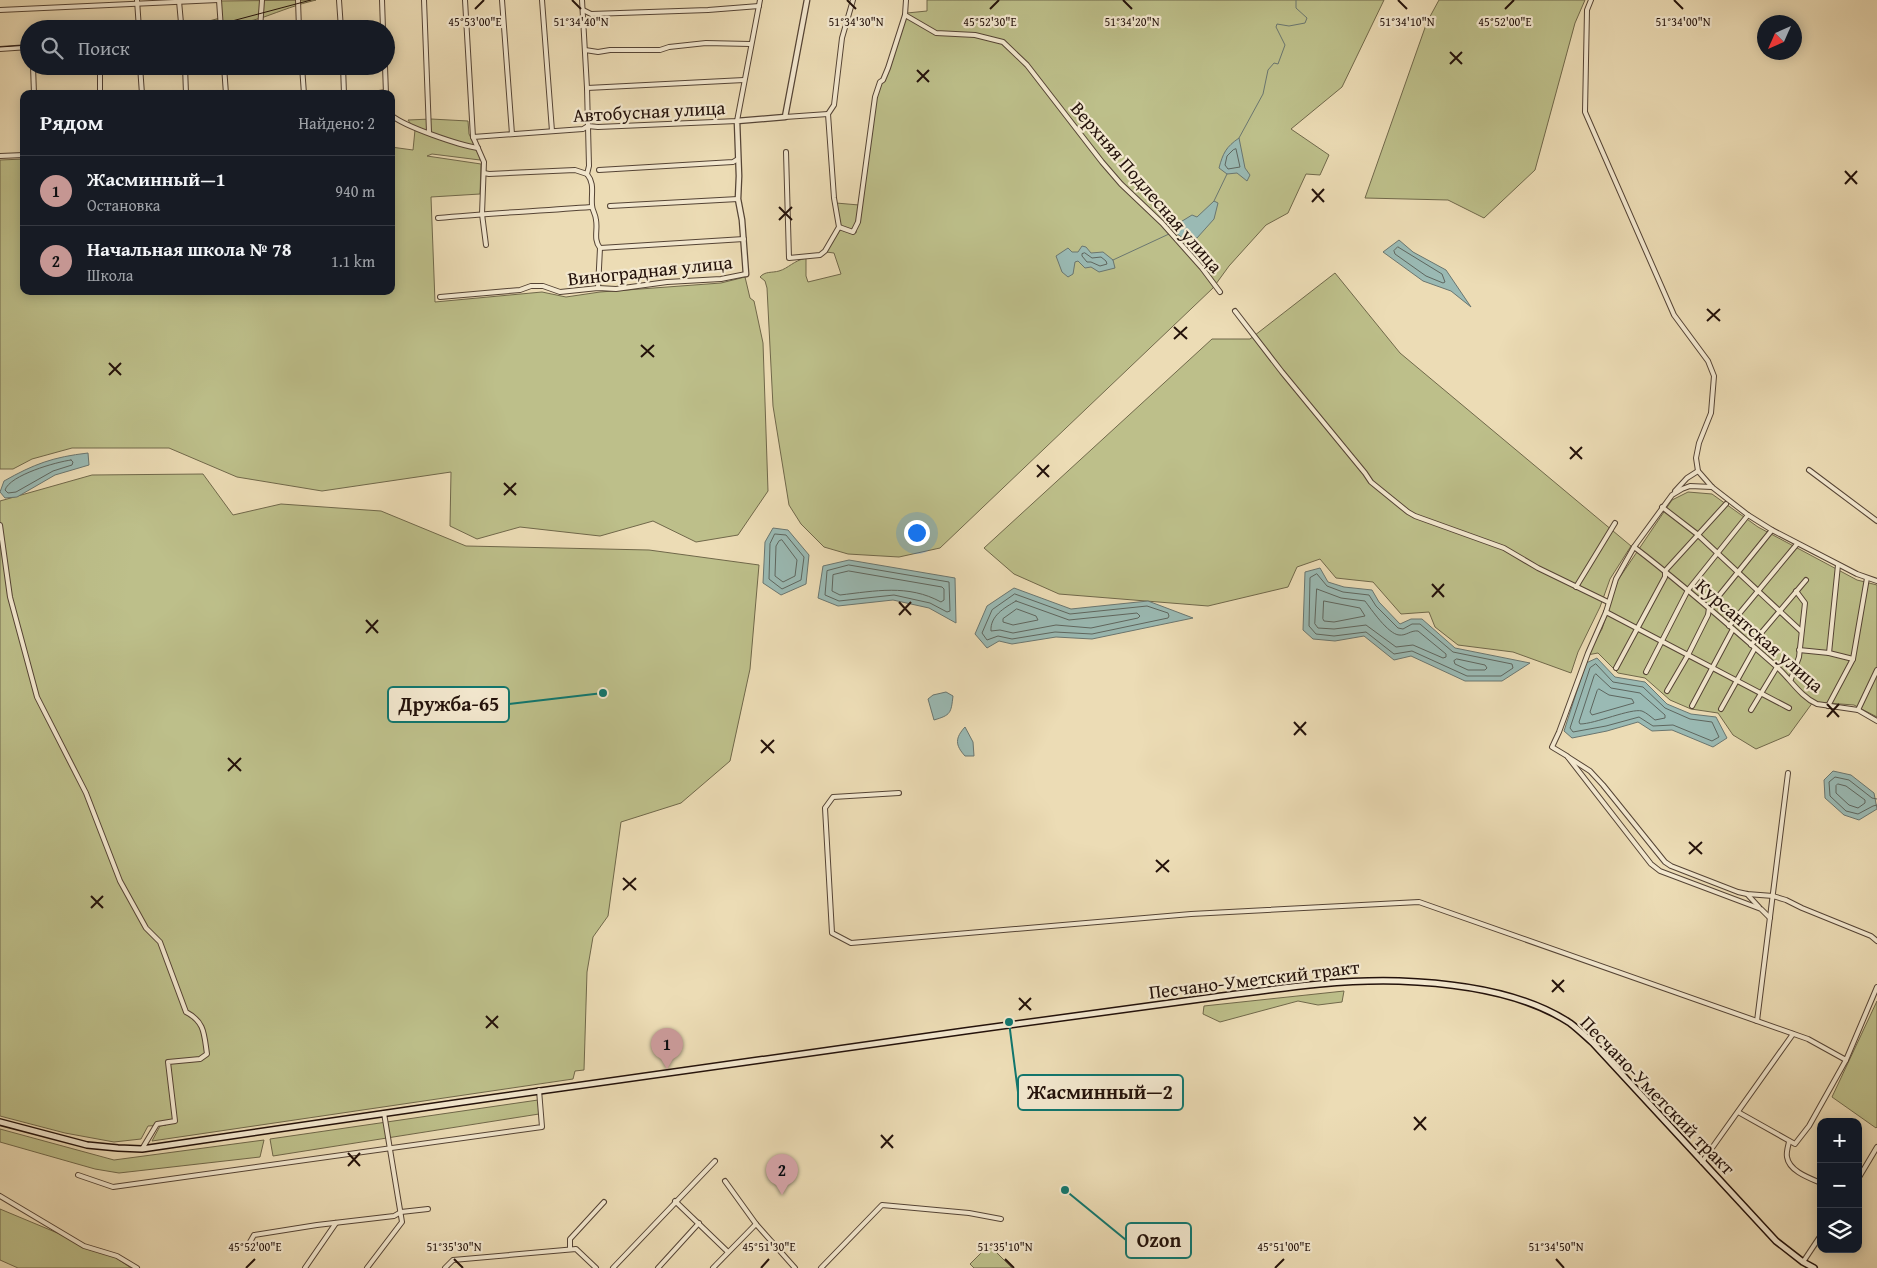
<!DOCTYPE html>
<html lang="ru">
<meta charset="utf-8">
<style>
:root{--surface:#171b24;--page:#242831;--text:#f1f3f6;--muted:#9ea1a6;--line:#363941;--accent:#c59692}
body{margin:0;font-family:"Gentium Book Plus",serif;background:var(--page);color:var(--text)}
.controls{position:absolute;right:15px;bottom:15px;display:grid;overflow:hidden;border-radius:10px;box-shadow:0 2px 12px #0003}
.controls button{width:45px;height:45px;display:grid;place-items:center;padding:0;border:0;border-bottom:1px solid var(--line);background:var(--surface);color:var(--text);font:25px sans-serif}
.compass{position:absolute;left:1757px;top:15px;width:45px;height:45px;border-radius:50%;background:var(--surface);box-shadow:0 2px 12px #0003;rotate:225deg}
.you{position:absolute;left:916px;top:532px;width:18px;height:18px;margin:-12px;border:4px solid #fff;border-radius:50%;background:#1a73e8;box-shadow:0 0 0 8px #1a73e833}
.badge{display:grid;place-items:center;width:32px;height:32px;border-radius:50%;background:var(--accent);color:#111;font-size:16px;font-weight:700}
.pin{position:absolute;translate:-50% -41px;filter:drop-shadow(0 1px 2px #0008)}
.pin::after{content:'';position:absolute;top:26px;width:18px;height:15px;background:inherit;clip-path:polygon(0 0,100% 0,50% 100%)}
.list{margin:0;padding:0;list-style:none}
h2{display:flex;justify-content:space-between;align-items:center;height:65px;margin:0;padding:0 20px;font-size:21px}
h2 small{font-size:16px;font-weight:400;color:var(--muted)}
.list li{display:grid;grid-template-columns:32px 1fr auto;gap:15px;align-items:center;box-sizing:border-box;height:70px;padding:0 20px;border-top:1px solid var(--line)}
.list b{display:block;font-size:19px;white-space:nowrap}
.list p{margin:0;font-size:16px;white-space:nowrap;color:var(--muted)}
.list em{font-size:16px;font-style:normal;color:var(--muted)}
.icon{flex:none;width:28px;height:28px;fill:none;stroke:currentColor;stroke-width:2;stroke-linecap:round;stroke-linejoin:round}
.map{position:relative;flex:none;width:1877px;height:1268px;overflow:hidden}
.search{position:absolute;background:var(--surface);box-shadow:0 2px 12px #0003;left:20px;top:20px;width:375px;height:55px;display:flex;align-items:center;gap:12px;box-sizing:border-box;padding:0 18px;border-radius:28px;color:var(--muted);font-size:19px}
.panel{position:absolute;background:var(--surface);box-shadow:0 2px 12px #0003;left:20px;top:90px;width:375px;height:205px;border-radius:10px}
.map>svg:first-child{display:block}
</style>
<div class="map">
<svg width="1877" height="1268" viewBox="0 0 1877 1268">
<rect width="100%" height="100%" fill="#ecdcb5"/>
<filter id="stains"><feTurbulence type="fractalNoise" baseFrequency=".004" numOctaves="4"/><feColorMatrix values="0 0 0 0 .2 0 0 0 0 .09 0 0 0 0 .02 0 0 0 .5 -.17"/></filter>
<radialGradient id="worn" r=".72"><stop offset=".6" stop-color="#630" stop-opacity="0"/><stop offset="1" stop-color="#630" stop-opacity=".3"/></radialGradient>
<!-- green -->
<g fill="#bdbf8a" stroke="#70684a">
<path d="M 316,0 C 298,4 281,11 264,17 C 236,26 209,29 180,29 L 220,18 L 220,1 Z"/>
<path d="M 927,0 L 1384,0 L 1342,87 L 1291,129 L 1329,155 L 1320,175 L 1306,174 L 1288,213 L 1266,225 L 1229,266 L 1213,288 L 940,548 L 899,557 L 848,554 L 824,547 L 801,524 L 789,505 L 773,406 L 767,288 L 765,281 L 760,277 C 765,271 772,273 779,271 C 789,268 793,261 806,258 L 806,276 L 808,282 L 841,274 L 834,253 L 826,252 L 840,230 L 856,233 L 876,94 L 907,13 L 927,11 Z"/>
<polygon points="1439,0 1585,0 1575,23 1535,170 1484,218 1448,200 1365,198 1427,22"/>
<polygon points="431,119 468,121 469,134 480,156 480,160 432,154 427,156 481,164 480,194 431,197 435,302 542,292 566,297 600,292 721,283 745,277 750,298 754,301 763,343 768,491 738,535 696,542 653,521 600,536 520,527 477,539 450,526 451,472 322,491 237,477 169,448 72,448 32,459 13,469 0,469 0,160 24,159 24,291 391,291 391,147 413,150 415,130 408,120"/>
<polygon points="836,203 859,205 856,224 850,231 840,225"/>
<polygon points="1335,273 1400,353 1631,546 1610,579 1600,607 1578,652 1571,673 1513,652 1458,645 1435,627 1429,612 1401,614 1373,582 1336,578 1320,559 1297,567 1288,587 1208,606 1059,594 1014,574 984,548 1212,339 1250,339"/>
<polygon points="203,474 233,515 281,504 381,511 466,546 649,550 759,565 750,669 730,761 681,803 621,822 608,916 593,937 587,972 584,1070 575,1071 573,1079 152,1141 160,1126 166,1125 148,1126 141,1139 114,1142 65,1133 0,1116 0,501 92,475"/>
<polygon points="1688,492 1712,494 1758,527 1857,580 1877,585 1877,717 1854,705 1813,702 1789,735 1756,749 1733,735 1718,713 1691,709 1670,700 1645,678 1618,673 1598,653 1587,655 1602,629 1618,580 1672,500"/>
<polygon points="1344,991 1342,1002 1318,1005 1298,1001 1220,1022 1203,1014 1204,1006"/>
<polygon points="1877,1001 1877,1127 1876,1128 1832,1097"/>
<polygon points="538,1100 539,1114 273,1156 270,1139"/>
<polygon points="0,1129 114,1160 264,1140 260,1157 119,1173 95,1169 0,1142"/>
<polygon points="0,1209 115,1257 131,1268 18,1268 0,1260"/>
<polygon points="989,1245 1012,1268 974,1268 970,1264"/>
</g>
<!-- water -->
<g fill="#9abab4" stroke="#6a7670">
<path d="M 1239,138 L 1245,168 L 1250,175 L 1247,181 L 1237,173 L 1227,174 L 1219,168 C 1223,153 1226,147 1239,138 Z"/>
<polygon points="1214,201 1218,203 1214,219 1197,238 1183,238 1174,232 1174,226 1192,215 1197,217"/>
<polygon points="1399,240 1413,252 1446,270 1471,307 1451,291 1423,281 1383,252"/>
<polygon points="1082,246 1086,247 1091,253 1103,252 1113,260 1115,268 1099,272 1091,267 1085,268 1078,261 1075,262 1073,274 1068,277 1062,272 1056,256 1068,248 1072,252 1078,252"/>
<path d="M 88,453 L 89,465 L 55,475 L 17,497 L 5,498 L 0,492 L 4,481 C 34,464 53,457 88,453 Z"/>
<polygon points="773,528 788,530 809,555 806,584 781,595 763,583 765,542"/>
<polygon points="849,560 955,578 956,623 929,608 893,600 838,606 818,598 823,566"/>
<polygon points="1320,568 1328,582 1344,587 1372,590 1379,602 1400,624 1411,619 1422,619 1455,648 1530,663 1502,681 1465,681 1411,656 1394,660 1364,636 1335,641 1313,639 1303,630 1305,572"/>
<polygon points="1014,588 1071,609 1148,601 1193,618 1092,639 1056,637 1012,644 999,641 987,648 975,634 987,606"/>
<polygon points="1597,658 1615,677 1645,682 1667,704 1691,714 1716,717 1727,738 1713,747 1672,730 1652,731 1638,722 1607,731 1572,738 1564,731 1586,663"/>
<path d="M 946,692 L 953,696 C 951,713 951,715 934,720 L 928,699 L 933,695 Z"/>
<path d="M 965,727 L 973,742 L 974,756 L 965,756 C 955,745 955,738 965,727 Z"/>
<polygon points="1833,771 1851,775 1874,793 1877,809 1859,820 1844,815 1825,798 1824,780"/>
</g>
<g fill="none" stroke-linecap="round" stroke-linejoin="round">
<!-- shore -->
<g stroke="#5e665f" stroke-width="1">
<polygon points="1236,149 1240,167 1228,169 1225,165 1227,156 1233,150"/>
<polygon points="1398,247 1442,274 1445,282 1443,283 1426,276 1395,254 1394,251"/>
<polygon points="1085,253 1092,258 1101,257 1106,261 1107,264 1100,266 1091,262 1087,262 1082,256 1082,254"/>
<path d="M 71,460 L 73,462 L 72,465 L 53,471 L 16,492 L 8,493 L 5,490 C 10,475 56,462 71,460 Z"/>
<polygon points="775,534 786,535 804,557 801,580 782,589 769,579 770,544"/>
<polygon points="782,540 797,560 795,576 783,582 775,576 776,546 779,541"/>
<polygon points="849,565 949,582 950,611 947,612 930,603 894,595 839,601 825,595 827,571"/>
<path d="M 849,571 L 942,587 L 944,589 L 944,600 L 941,602 C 908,584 875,591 840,595 L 832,591 L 833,575 Z"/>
<polygon points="1317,574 1327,586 1343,592 1369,595 1376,606 1398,628 1403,629 1412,624 1420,624 1453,652 1512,664 1513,668 1501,676 1467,676 1412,651 1394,654 1366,632 1334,636 1316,634 1309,626 1310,578"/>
<path d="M 1317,589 L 1341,598 L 1365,601 C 1371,609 1388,634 1399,635 C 1406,636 1411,630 1418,631 L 1446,654 L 1446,657 L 1443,658 L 1413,645 L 1396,647 L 1366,625 L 1334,629 L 1318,628 L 1315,624 Z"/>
<polygon points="1015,594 1070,614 1147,606 1168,613 1169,616 1168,618 1092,634 1055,632 1012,639 998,636 987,640 982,633 992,610"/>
<path d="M 1016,601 L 1069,620 L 1137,613 L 1140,616 L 1138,618 L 1091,628 L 1056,625 L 1013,633 L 1000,630 L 991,631 C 990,616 1004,608 1016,601 Z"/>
<polygon points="1324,601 1360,608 1365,616 1334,622 1324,621 1323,619"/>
<polygon points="1017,609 1036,616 1038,620 1013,625 1003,622 1003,619"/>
<polygon points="1457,659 1485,665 1487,668 1485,670 1468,670 1455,664 1454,661"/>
<polygon points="1596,664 1613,682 1643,687 1665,708 1690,719 1712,722 1719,737 1712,741 1673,725 1653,726 1639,717 1606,726 1573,732 1570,728 1590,668"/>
<path d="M 1596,674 L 1611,688 L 1640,693 L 1665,715 L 1665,718 L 1655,720 C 1651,717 1647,713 1642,711 C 1631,708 1595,724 1580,724 L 1579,722 L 1594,676 Z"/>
<polygon points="1599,689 1609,695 1632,699 1634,703 1592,715 1590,712 1597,691"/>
<polygon points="1838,784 1846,786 1865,800 1865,803 1858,808 1849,805 1836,793 1836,786"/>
<polyline points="1877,799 1872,798 1849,780 1835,777 1829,782 1830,796 1846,811 1858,814 1873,806 1877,805"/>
</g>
<!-- stream -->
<g stroke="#6a7670" stroke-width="1">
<polyline points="1239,138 1263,94 1268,70 1274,63 1278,64 1285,45 1276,27 1277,24 1289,26 1305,23 1307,18 1296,8 1296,0"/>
<polyline points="1214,201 1227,174"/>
<polyline points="1113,260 1169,234"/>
</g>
<!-- minor casing -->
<g stroke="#554435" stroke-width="6">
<g id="minor">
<polyline points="137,0 139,29"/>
<polyline points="219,0 221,29"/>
<polyline points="298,0 299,29"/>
<polyline points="339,0 341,29"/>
<polyline points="382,0 383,29"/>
<polyline points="424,0 429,132"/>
<polyline points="465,0 473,137 484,162 482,214 486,245"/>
<polyline points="502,0 512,134"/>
<polyline points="542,0 552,131"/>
<path d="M 582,0 L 587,88 L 589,166 L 587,174 C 595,184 591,193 592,205 C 592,210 596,215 596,220 C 598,230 593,239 600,248 L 598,288"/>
<polyline points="1591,0 1587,10 1585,112 1674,315 1708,361 1714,376 1711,413 1699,443 1696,458 1698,471 1712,487 1748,515 1772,530 1857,574 1877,581"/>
<polyline points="179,1 181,23"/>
<polyline points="0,10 218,0"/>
<polyline points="583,10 591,14 708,10 759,6"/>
<polyline points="905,15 936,33 975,35 1003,42 1027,65 1102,162 1121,184 1162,223 1202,268 1220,292"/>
<polyline points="260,29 262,0"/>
<polyline points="0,49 29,47"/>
<polyline points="585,50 598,52 610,50 660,50 669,47 706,43 750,44"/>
<polyline points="33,66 34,94"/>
<polyline points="140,66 142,94"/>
<polyline points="185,66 186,94"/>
<polyline points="224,66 226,94"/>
<polyline points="302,66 304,94"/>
<polyline points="343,66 344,94"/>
<polyline points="385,66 386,94"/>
<polyline points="587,88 744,80"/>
<polyline points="100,94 100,66"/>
<polyline points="372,94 386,92"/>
<path d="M 391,115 C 405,127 459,145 478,148"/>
<polyline points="785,117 828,114"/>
<polyline points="473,137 583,129 588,126 598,127 737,121 760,0"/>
<polyline points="786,152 789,258 820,255 825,251 839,227 834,198 828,114 834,105 842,38 853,0"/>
<polyline points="0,156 24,155"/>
<polyline points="599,170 733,162 738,159"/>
<polyline points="484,173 489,174 575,170 587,174"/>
<polyline points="610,206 738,199"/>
<path d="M 438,218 C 489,213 540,211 591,207"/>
<polyline points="839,227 853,232 858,222 875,97 880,82 883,80 888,68 905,15 906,0"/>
<polyline points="600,248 744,239"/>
<polyline points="440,297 520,290 531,286 543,286 560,292 598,288 616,289 667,282 721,279 746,274"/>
<polyline points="1235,311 1282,372 1365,473 1371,482 1408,512 1415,516 1504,548 1538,568 1608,602"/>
<polyline points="1809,470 1877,521"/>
<polyline points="1712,487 1690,486 1682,489 1672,495 1634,547 1616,579 1606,612 1588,653 1559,732 1552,747 1567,756 1651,864 1660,871 1761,909 1770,918"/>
<polyline points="1675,491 1687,478 1698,471"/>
<polyline points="1662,507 1697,534 1801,631"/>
<path d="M 0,525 L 10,597 L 37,697 L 86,793 L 120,881 L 146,928 L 160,942 L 186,1012 C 205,1022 204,1034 207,1054 L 200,1059 L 168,1062 L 175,1121 L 157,1124 L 142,1149"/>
<path d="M 1634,547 C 1684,585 1731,627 1778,668 C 1791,680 1801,697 1817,704 L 1858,710 L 1877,721"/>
<polyline points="1576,587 1615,523"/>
<polyline points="1606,612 1789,708"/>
<polyline points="1729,626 1797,544"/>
<polyline points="1751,645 1806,580"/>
<polyline points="1799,650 1829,653 1853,659"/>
<polyline points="1829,653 1838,565"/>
<polyline points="1616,668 1665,577 1665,571 1726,504"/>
<polyline points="1646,672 1688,590 1748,515"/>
<polyline points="1791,679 1799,657 1805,603 1796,591"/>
<polyline points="1667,691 1688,655 1708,615 1709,608 1772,530"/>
<polyline points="1692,706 1733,629"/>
<polyline points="1828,706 1853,659 1867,578"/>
<polyline points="1721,709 1755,648"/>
<polyline points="1751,710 1777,667"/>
<polyline points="1858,710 1877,670"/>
<polyline points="1568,757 1590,771 1603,785 1665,862 1671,866 1738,892 1747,894 1773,896 1786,900 1802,908 1871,936 1877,941"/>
<polyline points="899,793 833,797 825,808 832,933 851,943 1191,914 1419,902 1808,1039 1846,1060 1877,987"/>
<polyline points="1747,894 1759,907"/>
<polyline points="1757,1021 1788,773"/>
<polyline points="1738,1112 1795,1144 1809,1126 1846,1060"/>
<path d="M 1789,1142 C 1788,1146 1786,1153 1787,1157 C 1789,1171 1809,1178 1821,1183"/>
<polyline points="1702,1162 1793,1034"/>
<polyline points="78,1175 113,1187 542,1127 539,1090"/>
<polyline points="1858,1179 1877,1147"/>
<polyline points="725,1181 756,1224 795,1268"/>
<polyline points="0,1196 84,1246 117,1256 137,1268"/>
<polyline points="675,1201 728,1252"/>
<polyline points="250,1242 254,1235 317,1225 394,1216 401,1212 428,1209"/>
<polyline points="570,1249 570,1239 604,1202"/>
<polyline points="1803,1262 1821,1235"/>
<polyline points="305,1268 336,1223"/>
<polyline points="367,1268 402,1222 384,1113"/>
<polyline points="445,1268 453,1260 576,1249 596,1268"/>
<polyline points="613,1268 715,1161"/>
<polyline points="658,1268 699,1223"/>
<polyline points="713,1268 756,1224"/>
<polyline points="821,1268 882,1205 969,1213 1001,1219"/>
</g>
</g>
<!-- tertiary casing -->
<g stroke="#554435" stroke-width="7">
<polyline id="tertiary" points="746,274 742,220 738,199 739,176 737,121 785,117 807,0"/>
</g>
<!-- secondary casing -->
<g stroke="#23110a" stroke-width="8">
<path id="secondary" d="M 0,1122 L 87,1145 L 118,1148 L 142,1149 C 416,1108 691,1069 965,1031 C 1048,1020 1131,1008 1215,997 C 1276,989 1337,979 1399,981 C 1455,983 1523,992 1570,1023 C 1578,1029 1585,1036 1593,1043 L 1776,1241 L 1803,1262 L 1814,1268"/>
</g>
<!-- minor -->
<use href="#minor" stroke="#f3e8cf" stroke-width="4"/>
<!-- tertiary -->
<use href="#tertiary" stroke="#f3e8cf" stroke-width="4.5"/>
<!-- secondary -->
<use href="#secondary" stroke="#f3e8cf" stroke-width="5"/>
<!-- tram -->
<g stroke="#23110a" stroke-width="1">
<polyline points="202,29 311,0"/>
<polyline points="0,47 29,45"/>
</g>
</g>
<!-- ticks -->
<path fill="none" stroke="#23110a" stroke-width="2" d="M 572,0 L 581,9M 847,0 L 856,9M 1123,0 L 1132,9M 1398,0 L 1407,9M 1674,0 L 1683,9M 475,9 L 484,0M 990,9 L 999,0M 1505,9 L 1514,0M 1450,52 L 1462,64M 1450,64 L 1462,52M 917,70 L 929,82M 917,82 L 929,70M 1845,171 L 1857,184M 1845,184 L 1857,171M 1312,189 L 1324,202M 1312,202 L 1324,189M 779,207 L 792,220M 779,220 L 792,207M 1707,309 L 1720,321M 1707,321 L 1720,309M 1174,327 L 1187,339M 1174,339 L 1187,327M 641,345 L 654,357M 641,357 L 654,345M 109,363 L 121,375M 109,375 L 121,363M 1570,447 L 1582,459M 1570,459 L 1582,447M 1037,465 L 1049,477M 1037,477 L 1049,465M 504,483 L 516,495M 504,495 L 516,483M 1432,584 L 1444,597M 1432,597 L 1444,584M 899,602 L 911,615M 899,615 L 911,602M 366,620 L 378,633M 366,633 L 378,620M 1827,704 L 1839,717M 1827,717 L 1839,704M 1294,722 L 1306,735M 1294,735 L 1306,722M 761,740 L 774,753M 761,753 L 774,740M 228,758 L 241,771M 228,771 L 241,758M 1689,842 L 1702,854M 1689,854 L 1702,842M 1156,860 L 1169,872M 1156,872 L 1169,860M 623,878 L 636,890M 623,890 L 636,878M 91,896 L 103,908M 91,908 L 103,896M 1552,980 L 1564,992M 1552,992 L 1564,980M 1019,998 L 1031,1010M 1019,1010 L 1031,998M 486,1016 L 498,1028M 486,1028 L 498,1016M 1414,1117 L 1426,1130M 1414,1130 L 1426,1117M 881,1135 L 893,1148M 881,1148 L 893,1135M 348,1153 L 360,1166M 348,1166 L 360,1153M 454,1259 L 463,1268M 1005,1259 L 1014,1268M 1556,1259 L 1564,1268M 246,1268 L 255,1259M 761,1268 L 769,1259M 1275,1268 L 1284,1259"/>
<g text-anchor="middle" stroke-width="4.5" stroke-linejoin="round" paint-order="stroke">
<!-- street labels -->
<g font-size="19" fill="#23110a" stroke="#f3e8cf">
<text transform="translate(649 111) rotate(-3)" y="7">Автобусная улица</text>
<text transform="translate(1147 187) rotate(49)" y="7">Верхняя Подлесная улица</text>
<text transform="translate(650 270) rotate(-6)" y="7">Виноградная улица</text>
<text transform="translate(1760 635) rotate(41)" y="7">Курсантская улица</text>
<text transform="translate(1254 979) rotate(-7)" y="7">Песчано-Уметский тракт</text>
<text transform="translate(1658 1095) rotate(46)" y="7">Песчано-Уметский тракт</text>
</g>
</g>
<g font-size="12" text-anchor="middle" fill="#23110a" stroke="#f3e8cf" stroke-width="4.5" stroke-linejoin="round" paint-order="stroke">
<text x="475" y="26">45°53'00"E</text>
<text x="581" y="26">51°34'40"N</text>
<text x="856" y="26">51°34'30"N</text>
<text x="990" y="26">45°52'30"E</text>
<text x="1132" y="26">51°34'20"N</text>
<text x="1407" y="26">51°34'10"N</text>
<text x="1505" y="26">45°52'00"E</text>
<text x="1683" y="26">51°34'00"N</text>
<text x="255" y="1251">45°52'00"E</text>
<text x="769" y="1251">45°51'30"E</text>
<text x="1284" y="1251">45°51'00"E</text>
<text x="454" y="1251">51°35'30"N</text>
<text x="1005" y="1251">51°35'10"N</text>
<text x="1556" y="1251">51°34'50"N</text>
</g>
<!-- callouts -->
<path fill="none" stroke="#0f766e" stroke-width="2" d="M603 693L509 704M1009 1022L1018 1092M1065 1190L1126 1240"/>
<g fill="#0f766e" stroke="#f3e8cf" stroke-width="2">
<circle cx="603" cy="693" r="5"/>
<circle cx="1009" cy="1022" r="5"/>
<circle cx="1065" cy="1190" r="5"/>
</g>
<g fill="#f3e8cf" stroke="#0f766e" stroke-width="2">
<rect x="388" y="687" width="121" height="35" rx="5"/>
<rect x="1018" y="1075" width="165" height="35" rx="5"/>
<rect x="1126" y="1223" width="65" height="35" rx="5"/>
</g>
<g font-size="20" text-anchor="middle" font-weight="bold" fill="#23110a">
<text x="449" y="711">Дружба-65</text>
<text x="1100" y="1099">Жасминный—2</text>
<text x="1159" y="1247">Ozon</text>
</g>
<rect width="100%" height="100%" filter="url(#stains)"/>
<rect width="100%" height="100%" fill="url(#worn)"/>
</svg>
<div class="controls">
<button>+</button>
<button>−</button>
<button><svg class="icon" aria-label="layers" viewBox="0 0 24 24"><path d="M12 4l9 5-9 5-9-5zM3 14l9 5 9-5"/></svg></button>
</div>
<svg class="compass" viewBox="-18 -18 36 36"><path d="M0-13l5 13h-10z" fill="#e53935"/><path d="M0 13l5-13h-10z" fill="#9ea1a6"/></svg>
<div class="you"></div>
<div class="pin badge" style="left:667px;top:1069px">1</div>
<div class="pin badge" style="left:782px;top:1195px">2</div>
<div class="search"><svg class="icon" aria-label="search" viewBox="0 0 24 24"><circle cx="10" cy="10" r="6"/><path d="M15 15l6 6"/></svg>Поиск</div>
<section class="panel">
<h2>Рядом<small>Найдено: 2</small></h2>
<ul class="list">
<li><span class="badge">1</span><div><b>Жасминный—1</b><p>Остановка</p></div><em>940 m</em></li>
<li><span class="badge">2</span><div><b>Начальная школа № 78</b><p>Школа</p></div><em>1.1 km</em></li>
</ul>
</section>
</div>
